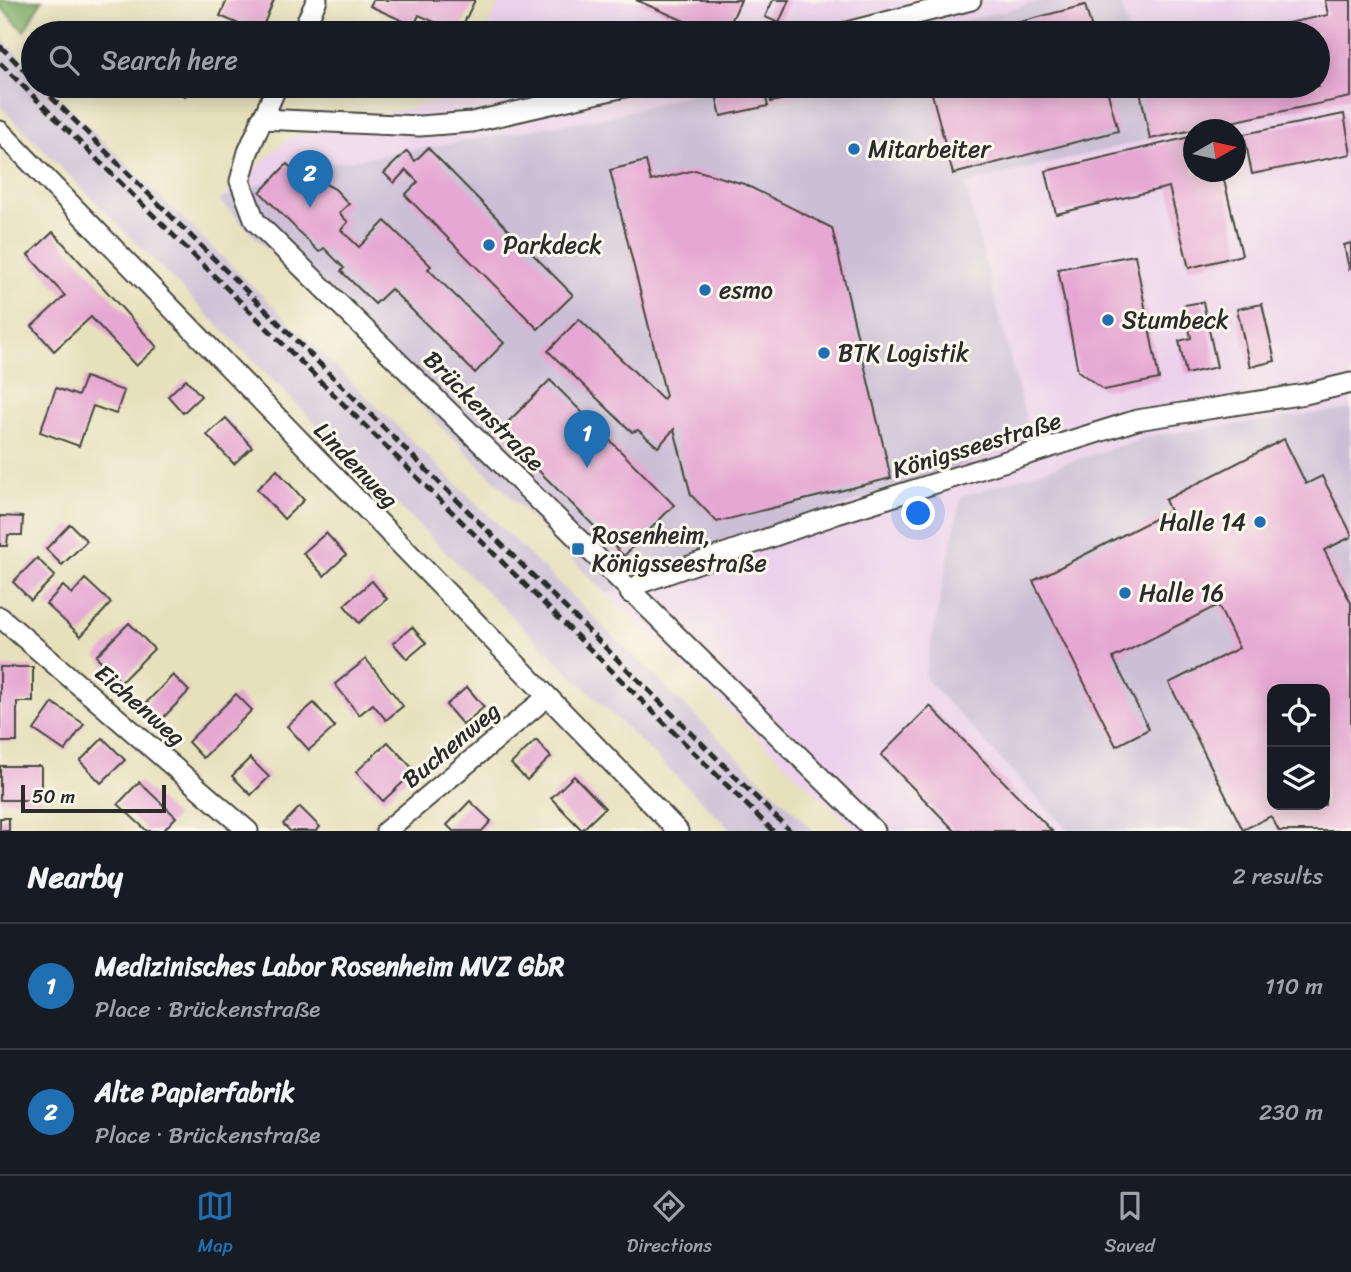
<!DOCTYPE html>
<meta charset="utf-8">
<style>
:root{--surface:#171b24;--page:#242831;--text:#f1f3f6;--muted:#9ea1a6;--line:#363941;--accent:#1f6fb2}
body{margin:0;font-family:Sriracha,sans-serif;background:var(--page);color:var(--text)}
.controls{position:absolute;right:21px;bottom:21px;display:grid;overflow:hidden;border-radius:14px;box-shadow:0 4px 18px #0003}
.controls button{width:63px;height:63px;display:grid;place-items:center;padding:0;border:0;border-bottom:2px solid var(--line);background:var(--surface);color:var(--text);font:35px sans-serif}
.compass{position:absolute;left:1183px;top:119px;width:63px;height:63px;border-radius:50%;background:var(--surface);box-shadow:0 4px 18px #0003;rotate:81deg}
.scale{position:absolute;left:21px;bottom:18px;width:145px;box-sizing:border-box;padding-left:7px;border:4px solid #2b2b2b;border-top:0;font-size:19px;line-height:24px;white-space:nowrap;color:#2b2b2b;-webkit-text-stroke:5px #fbf7ec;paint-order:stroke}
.you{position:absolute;left:919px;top:514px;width:24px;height:24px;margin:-18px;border:5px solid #fff;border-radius:50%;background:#1a73e8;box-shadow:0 0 0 10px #1a73e833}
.badge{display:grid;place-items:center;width:46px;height:46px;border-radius:50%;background:var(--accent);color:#fff;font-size:23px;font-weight:700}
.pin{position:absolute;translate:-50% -58px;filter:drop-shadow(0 2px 4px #0008)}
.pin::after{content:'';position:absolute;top:37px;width:24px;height:21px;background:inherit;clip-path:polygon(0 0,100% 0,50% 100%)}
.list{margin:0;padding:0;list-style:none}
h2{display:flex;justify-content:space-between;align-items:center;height:91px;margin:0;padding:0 28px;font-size:30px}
h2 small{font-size:23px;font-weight:400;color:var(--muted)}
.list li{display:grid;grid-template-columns:46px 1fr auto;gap:21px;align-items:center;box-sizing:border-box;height:126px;padding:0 28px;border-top:2px solid var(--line)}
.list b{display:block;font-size:26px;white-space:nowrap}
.list p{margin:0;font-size:23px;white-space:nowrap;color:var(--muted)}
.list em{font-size:23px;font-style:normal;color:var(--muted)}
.icon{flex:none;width:38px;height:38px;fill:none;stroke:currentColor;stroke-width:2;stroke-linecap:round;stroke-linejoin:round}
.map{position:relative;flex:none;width:1351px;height:831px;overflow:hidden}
.search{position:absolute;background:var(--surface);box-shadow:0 4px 18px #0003;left:21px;right:21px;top:21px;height:77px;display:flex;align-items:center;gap:18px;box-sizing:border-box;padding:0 24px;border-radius:38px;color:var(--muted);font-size:26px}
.sheet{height:343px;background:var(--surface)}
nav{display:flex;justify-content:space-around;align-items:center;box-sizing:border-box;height:98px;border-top:2px solid var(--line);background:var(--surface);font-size:19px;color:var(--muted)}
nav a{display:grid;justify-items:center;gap:4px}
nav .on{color:var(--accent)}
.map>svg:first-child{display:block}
</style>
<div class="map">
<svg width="1351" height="831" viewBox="0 0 1351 831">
<rect width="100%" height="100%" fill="#fbf7ec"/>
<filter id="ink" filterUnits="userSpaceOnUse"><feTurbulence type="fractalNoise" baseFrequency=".0143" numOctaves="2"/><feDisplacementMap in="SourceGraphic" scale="14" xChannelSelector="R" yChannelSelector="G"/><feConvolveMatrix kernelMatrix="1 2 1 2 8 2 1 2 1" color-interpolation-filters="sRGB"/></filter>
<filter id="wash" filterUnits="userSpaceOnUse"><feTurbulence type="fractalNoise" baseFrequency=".00686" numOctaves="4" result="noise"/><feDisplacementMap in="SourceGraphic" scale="28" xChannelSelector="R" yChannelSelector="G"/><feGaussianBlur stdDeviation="1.57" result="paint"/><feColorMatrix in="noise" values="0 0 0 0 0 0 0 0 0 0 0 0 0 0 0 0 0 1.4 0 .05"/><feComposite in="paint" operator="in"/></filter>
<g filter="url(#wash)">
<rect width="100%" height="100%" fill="#e6e0bb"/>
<!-- built -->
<path fill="#ebd1eb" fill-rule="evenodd" d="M 501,0 L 1351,0 L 1351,831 L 856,831 L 606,594 L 219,200 L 289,138 L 451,97 L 457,86 L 1318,86 L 1318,33 L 484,33 ZM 1194,130 L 1236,130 L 1236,172 L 1194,172 ZM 1272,689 L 1325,689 L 1325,805 L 1272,805 Z"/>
<!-- industrial -->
<g fill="#cbbfd5" fill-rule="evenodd">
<polygon points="1045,0 1121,0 1128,33 919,33"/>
<polygon points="0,36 33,70 33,86 49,86 102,140 814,831 732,831 381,489 0,106"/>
<polygon points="721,86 1139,86 1150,139 965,184 1031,439 965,465 797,521 606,594 219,200 304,168 606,117"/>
<path d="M 1351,409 L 1351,831 L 1068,831 L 924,677 L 961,497 L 1150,436 ZM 1272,689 L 1325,689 L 1325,805 L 1272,805 Z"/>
</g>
<!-- forest -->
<polygon fill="#79a862" stroke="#526a46" stroke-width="2" points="0,0 42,0 24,31 0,6"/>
<g id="blocks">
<!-- building -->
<g fill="#e6a8d2" fill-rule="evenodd">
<polygon points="227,0 274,0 260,33 220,16"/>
<polygon points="373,0 475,0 459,33 419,15 414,26 370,6"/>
<polygon points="636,0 741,0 726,33 712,33"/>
<polygon points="773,0 789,0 779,23 765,17"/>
<polygon points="1325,0 1351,0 1351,97 1150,139 1139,86 1318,86 1318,33 1243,32 1328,15"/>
<polygon points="1085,5 1093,33 981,33 981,32"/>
<polygon points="327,23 351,33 323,33"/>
<polygon points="165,86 190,86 185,96"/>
<polygon points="463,86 475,89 470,99 459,94"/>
<polygon points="758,86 763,86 768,106 721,116 716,95"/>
<polygon points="768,86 808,86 809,94 771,102"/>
<polygon points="930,86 1106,86 1118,131 953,174"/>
<polygon points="1344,114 1351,154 1252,174 1244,134"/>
<polygon points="1194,136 1194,172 1222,172 1242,255 1189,268 1169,187 1056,214 1046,171"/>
<polygon points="428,148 573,295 538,329 405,195 418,182 406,170 394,183 384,173 407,151 415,161"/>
<polygon points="646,161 651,181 695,170 744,184 832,228 891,478 717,522 691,495 674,429 658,447 638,430 632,432 548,351 579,319 663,399 666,396 610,170"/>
<polygon points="287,164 311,187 318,180 335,189 349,204 339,213 348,222 341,230 359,247 385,221 431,266 428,269 504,343 475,373 391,289 375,304 341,271 344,268 324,248 319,252 260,192"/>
<polygon points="53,232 157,347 136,366 91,317 54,351 32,326 65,296 28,255"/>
<polygon points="1351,243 1351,268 1349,269 1344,245"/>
<polygon points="1135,255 1159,379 1104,390 1078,371 1058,269"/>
<polygon points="1203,302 1217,367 1186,374 1179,341 1191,338 1184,305"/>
<polygon points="1262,304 1275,361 1250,367 1237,309"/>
<polygon points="85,377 124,391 116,414 93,406 79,446 40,432 56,388 78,396"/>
<polygon points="186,379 201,396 183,413 168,396"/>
<polygon points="550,380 674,505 624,556 499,431"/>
<polygon points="226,418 252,447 234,464 207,435"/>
<path d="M 1284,439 L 1306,484 L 1322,476 L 1351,533 L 1351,537 L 1324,550 L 1351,603 L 1351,831 L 1279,831 L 1271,816 L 1243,830 L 1169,683 L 1239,648 L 1218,605 L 1113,658 L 1149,729 L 1116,746 L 1033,581 L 1170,511 L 1165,500 ZM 1272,689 L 1325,689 L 1325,805 L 1272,805 Z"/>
<polygon points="277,470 304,500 284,519 257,489"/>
<polygon points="0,516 23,517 22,535 8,535 7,546 0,546"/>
<polygon points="70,524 87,541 62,565 46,549"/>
<polygon points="326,533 346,555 324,576 303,553"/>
<polygon points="37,558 55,576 31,600 13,582"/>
<polygon points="85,579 111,603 81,636 46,604 63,586 72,594"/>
<polygon points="372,581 387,599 359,623 344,605"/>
<polygon points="129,623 154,649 121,682 96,656"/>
<polygon points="412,627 426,643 407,659 393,643"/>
<polygon points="366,659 403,706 386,720 373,704 359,715 335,684"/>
<polygon points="0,667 33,667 33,702 17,702 17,742 0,742"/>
<polygon points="173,675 189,691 161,720 145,704"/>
<polygon points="467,687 484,707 463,725 446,705"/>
<polygon points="236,694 252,710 203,758 188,742"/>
<polygon points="53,703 84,724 65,751 34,730"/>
<polygon points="314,703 335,727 309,750 287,726"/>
<polygon points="930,706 1052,831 955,831 881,755"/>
<polygon points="103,738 125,760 101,783 80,761"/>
<polygon points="536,740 551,757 527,780 511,764"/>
<polygon points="388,742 415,771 383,801 356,772"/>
<polygon points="250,758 269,777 251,795 232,776"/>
<rect x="0" y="766" width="41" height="34"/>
<polygon points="574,776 605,808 582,830 551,798"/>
<polygon points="139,782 176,817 163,831 147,831 118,804"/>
<polygon points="470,801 491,821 482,831 453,831 447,825"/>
<polygon points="300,807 320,827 316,831 290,831 283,824"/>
<rect x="0" y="818" width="9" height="13"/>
</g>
</g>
</g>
<g filter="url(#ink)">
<use href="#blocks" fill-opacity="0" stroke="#474641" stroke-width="2"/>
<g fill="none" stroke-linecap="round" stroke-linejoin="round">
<!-- minor casing -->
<g stroke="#474641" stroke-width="23">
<g id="minor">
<polyline points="301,33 317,0"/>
<polyline points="843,33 971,0"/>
<polyline points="277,86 248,152 240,181 255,221 875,831"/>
<polyline points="261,119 420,126 472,122 629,86"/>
<polyline points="0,131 678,831"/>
<polyline points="630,593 641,583 837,514 1137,420 1305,394 1351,383"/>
<polyline points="0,617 248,831"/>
<polyline points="386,831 547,697"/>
</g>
</g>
<!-- minor -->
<use href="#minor" stroke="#fff" stroke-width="19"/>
<!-- rail -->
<g stroke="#2b2b2b" stroke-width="5" stroke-dasharray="10 5" stroke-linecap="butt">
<polyline points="0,46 33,79"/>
<polyline points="0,63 773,831"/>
<polyline points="40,86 790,831"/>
</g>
</g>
</g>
<!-- markers -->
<g fill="#1f6fb2" stroke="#fbf7ec" stroke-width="2.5">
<circle cx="854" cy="149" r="7"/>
<circle cx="489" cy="245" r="7"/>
<circle cx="705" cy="290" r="7"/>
<circle cx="1108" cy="320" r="7"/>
<circle cx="824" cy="353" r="7"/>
<circle cx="1260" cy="522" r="7"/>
<rect x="571" y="542" width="14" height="14" rx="3.5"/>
<circle cx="1125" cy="593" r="7"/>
</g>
<g text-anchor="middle" stroke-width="6" stroke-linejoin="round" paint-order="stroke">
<!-- poi labels -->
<g font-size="24" fill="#2b2b2b" stroke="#fbf7ec" text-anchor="start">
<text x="868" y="157">Mitarbeiter</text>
<text x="503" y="253">Parkdeck</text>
<text x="719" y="298">esmo</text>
<text x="1122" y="328">Stumbeck</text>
<text x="838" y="361">BTK Logistik</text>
<text x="1246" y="530" text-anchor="end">Halle 14</text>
<text x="592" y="543">Rosenheim,<tspan x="592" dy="28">Königsseestraße</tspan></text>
<text x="1139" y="601">Halle 16</text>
</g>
<!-- street labels -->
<g font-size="24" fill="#2b2b2b" stroke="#fbf7ec">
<text transform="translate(484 411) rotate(45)" y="8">Brückenstraße</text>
<text transform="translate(977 445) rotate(-17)" y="8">Königsseestraße</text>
<text transform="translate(356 465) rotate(46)" y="8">Lindenweg</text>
<text transform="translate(140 705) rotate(41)" y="8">Eichenweg</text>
<text transform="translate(451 745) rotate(-40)" y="8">Buchenweg</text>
</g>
</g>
</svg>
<div class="controls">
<button><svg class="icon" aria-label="locate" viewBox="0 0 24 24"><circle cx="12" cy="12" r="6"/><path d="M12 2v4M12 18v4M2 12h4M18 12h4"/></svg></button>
<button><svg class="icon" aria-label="layers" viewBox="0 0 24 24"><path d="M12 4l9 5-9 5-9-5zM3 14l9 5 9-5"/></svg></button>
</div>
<svg class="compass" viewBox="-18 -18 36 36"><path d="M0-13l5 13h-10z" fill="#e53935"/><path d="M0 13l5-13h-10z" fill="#9ea1a6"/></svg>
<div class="scale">50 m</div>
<div class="you"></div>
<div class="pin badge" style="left:587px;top:468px">1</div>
<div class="pin badge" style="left:310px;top:208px">2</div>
<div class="search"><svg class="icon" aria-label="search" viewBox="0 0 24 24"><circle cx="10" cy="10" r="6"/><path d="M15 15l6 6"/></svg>Search here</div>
</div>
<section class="sheet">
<h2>Nearby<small>2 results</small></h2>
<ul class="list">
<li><span class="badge">1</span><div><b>Medizinisches Labor Rosenheim MVZ GbR</b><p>Place · Brückenstraße</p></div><em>110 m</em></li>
<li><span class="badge">2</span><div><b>Alte Papierfabrik</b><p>Place · Brückenstraße</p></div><em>230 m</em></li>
</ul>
</section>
<nav>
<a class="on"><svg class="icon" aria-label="map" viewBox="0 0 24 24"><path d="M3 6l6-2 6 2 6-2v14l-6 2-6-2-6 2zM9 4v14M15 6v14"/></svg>Map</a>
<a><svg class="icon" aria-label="directions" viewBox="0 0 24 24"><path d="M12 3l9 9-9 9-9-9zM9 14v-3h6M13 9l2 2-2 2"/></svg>Directions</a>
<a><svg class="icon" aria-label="saved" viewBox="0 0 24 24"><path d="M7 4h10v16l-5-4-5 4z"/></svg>Saved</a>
</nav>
